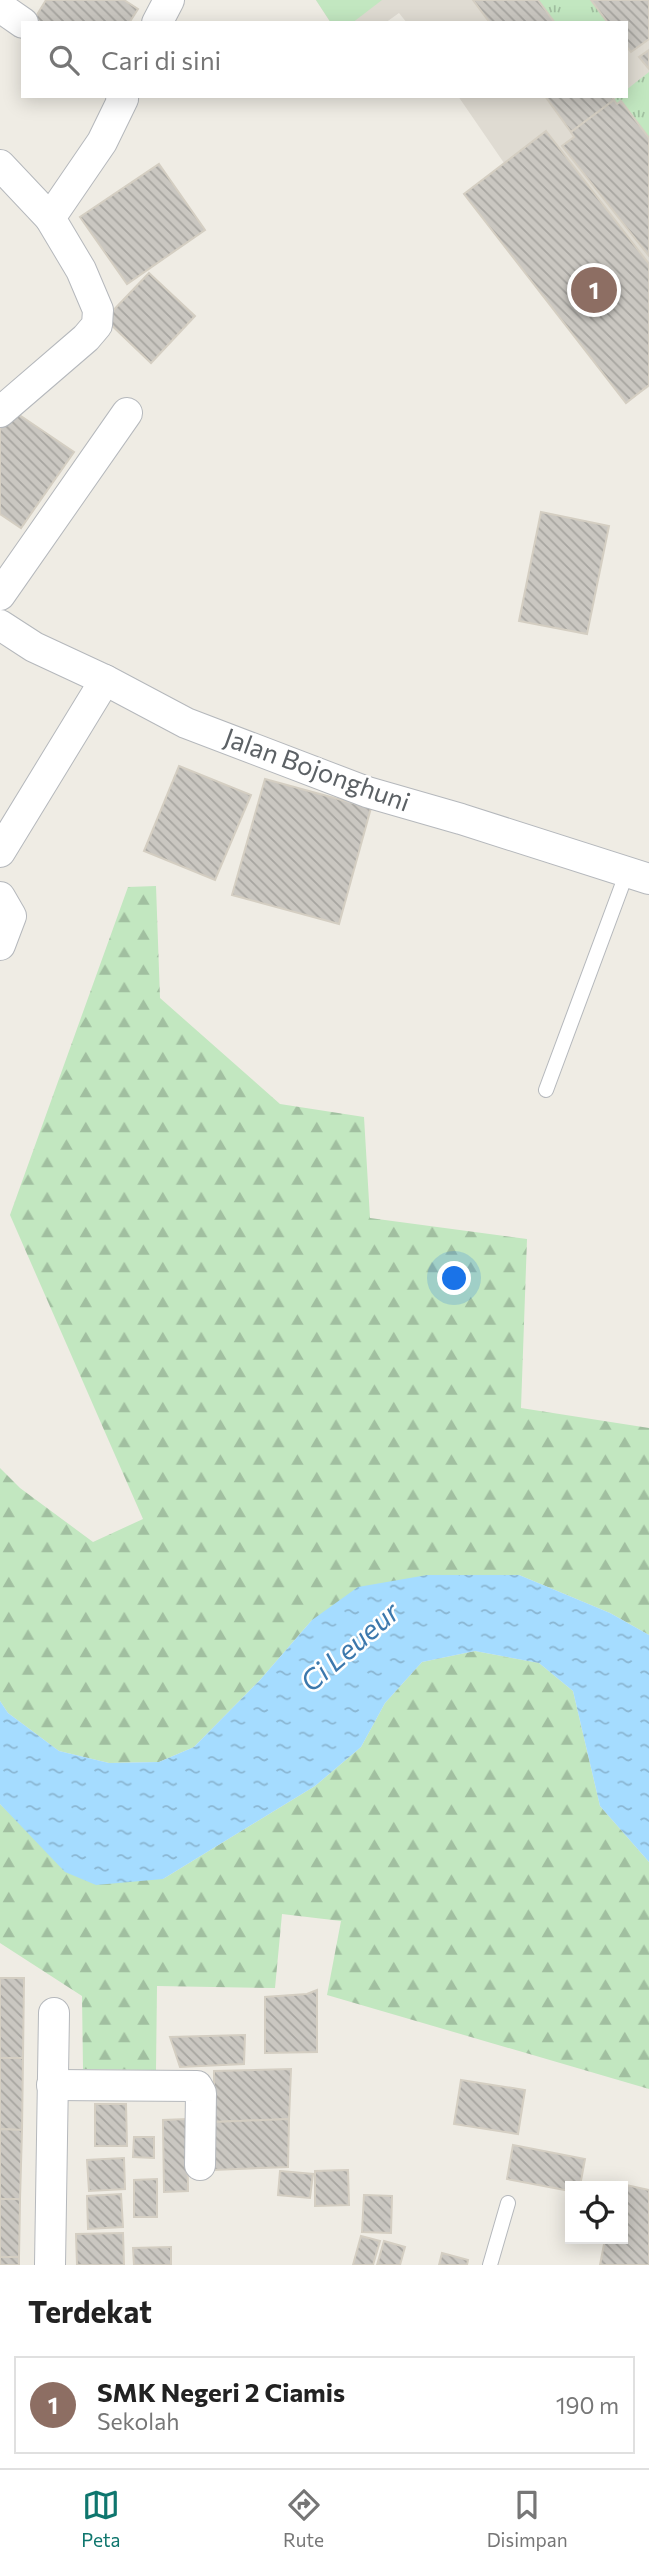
<!DOCTYPE html>
<html lang="id">
<style>
:root{--surface:#fff;--page:#f2f2f2;--text:#222;--muted:#767676;--line:#e0e0e0;--accent:#0f766e}
body{margin:0;font-family:Commissioner,sans-serif;background:var(--page);color:var(--text)}
.controls{position:absolute;right:21px;bottom:21px;display:grid;overflow:hidden;border-radius:0px;box-shadow:0 4px 18px #0003}
.controls button{width:63px;height:63px;display:grid;place-items:center;padding:0;border:0;border-bottom:2px solid var(--line);background:var(--surface);color:var(--text);font:35px sans-serif}
.you{position:absolute;left:455px;top:1279px;width:24px;height:24px;margin:-18px;border:5px solid #fff;border-radius:50%;background:#1a73e8;box-shadow:0 0 0 10px #1a73e833}
.badge{display:grid;place-items:center;width:46px;height:46px;border-radius:50%;background:var(--accent);color:#fff;font-size:23px;font-weight:700}
.pin{position:absolute;translate:-50% -50%;border:4px solid #fff;box-shadow:0 2px 7px #0006}
.list{margin:0;padding:0;list-style:none}
h2{display:flex;justify-content:space-between;align-items:center;height:91px;margin:0;padding:0 28px;font-size:30px}
h2 small{font-size:23px;font-weight:400;color:var(--muted)}
.list li{display:grid;grid-template-columns:46px 1fr auto;gap:21px;align-items:center;box-sizing:border-box;height:98px;margin:0 14px 14px;padding:0 14px;border:2px solid var(--line);border-radius:0px}
.list b{display:block;font-size:26px;white-space:nowrap}
.list p{margin:0;font-size:23px;white-space:nowrap;color:var(--muted)}
.list em{font-size:23px;font-style:normal;color:var(--muted)}
.icon{flex:none;width:38px;height:38px;fill:none;stroke:currentColor;stroke-width:2;stroke-linecap:round;stroke-linejoin:round}
.map{position:relative;flex:none;width:649px;height:2265px;overflow:hidden}
.search{position:absolute;background:var(--surface);box-shadow:0 4px 18px #0003;left:21px;right:21px;top:21px;height:77px;display:flex;align-items:center;gap:18px;box-sizing:border-box;padding:0 24px;border-radius:0px;color:var(--muted);font-size:26px}
.sheet{height:203px;background:var(--surface)}
nav{display:flex;justify-content:space-around;align-items:center;box-sizing:border-box;height:98px;border-top:2px solid var(--line);background:var(--surface);font-size:19px;color:var(--muted)}
nav a{display:grid;justify-items:center;gap:4px}
nav .on{color:var(--accent)}
.map>svg:first-child{display:block}
</style>
<div class="map">
<svg width="649" height="2265" viewBox="0 0 649 2265">
<defs>
<pattern id="forest-firs" width="22" height="20" patternUnits="userSpaceOnUse" patternTransform="scale(1.75)"><rect width="22" height="20" fill="#c2e7c0"/><path d="M5 1l3.5 6h-7zM16 11l3.5 6h-7z" fill="#a1bfa0"/></pattern>
<pattern id="park-tufts" width="24" height="20" patternUnits="userSpaceOnUse" patternTransform="scale(1.75)"><rect width="24" height="20" fill="#c2e7c0"/><path d="M3 7l-1-3M5 7V3M7 7l1-3M15 17l-1-3M17 17v-4M19 17l1-3" fill="none" stroke="#a1bfa0"/></pattern>
<pattern id="water-ripples" width="26" height="14" patternUnits="userSpaceOnUse" patternTransform="scale(1.75)"><rect width="26" height="14" fill="#a5dcff"/><path d="M2 4q2-2 4 0t4 0M15 11q2-2 4 0t4 0" fill="none" stroke="#8ab6d2"/></pattern>
<pattern id="building-back-hatch" width="6" height="6" patternUnits="userSpaceOnUse" patternTransform="scale(1.75)"><rect width="6" height="6" fill="#cac7c1"/><path d="M-1 5l2 2M0 0l6 6M5-1l2 2" fill="none" stroke="#a7a5a0"/></pattern>
</defs>
<rect width="100%" height="100%" fill="#efece4"/>
<!-- education -->
<polygon fill="#dfdbd2" points="316,0 649,0 649,387 626,403 464,194 504,163 458,96 626,96 626,23 407,23 399,13 385,23 331,23"/>
<!-- forest -->
<g fill="url(#forest-firs)">
<polygon points="156,886 160,998 280,1104 364,1117 370,1218 527,1239 521,1408 649,1428 649,1635 610,1613 519,1575 312,1620 260,1680 194,1747 159,1762 109,1763 59,1751 8,1713 0,1701 0,1468 20,1488 93,1542 143,1519 10,1215 128,887"/>
<polygon points="475,1651 539,1663 573,1691 600,1806 649,1862 649,2089 327,1995 341,1921 282,1914 275,1988 157,1986 156,2070 83,2069 82,1996 0,1943 0,1804 20,1823 163,1879 315,1786 361,1747 385,1703 422,1662"/>
</g>
<!-- park -->
<g fill="url(#park-tufts)">
<polygon points="538,0 591,0 608,23 555,23"/>
<polygon points="649,72 649,138 621,102 617,104 614,100 618,96 626,96 626,90"/>
</g>
<!-- pitch -->
<polygon fill="#c2e7c0" points="316,0 382,0 352,23 331,23"/>
<!-- water -->
<polygon fill="url(#water-ripples)" points="427,1575 519,1575 610,1613 649,1635 649,1862 600,1806 573,1691 539,1663 475,1651 422,1662 385,1703 361,1747 315,1786 163,1879 96,1885 65,1872 0,1804 0,1701 8,1713 59,1751 109,1763 159,1762 194,1747 260,1680 312,1620 358,1587"/>
<!-- building -->
<g fill="url(#building-back-hatch)" stroke="#d4cec2" stroke-width="2">
<polygon points="46,0 124,0 138,9 129,23 32,23"/>
<polygon points="473,0 538,0 555,23 490,23"/>
<polygon points="591,0 649,0 649,39 631,52 626,46 626,23 608,23"/>
<polygon points="649,50 649,69 639,57"/>
<polygon points="545,96 611,96 614,100 571,132"/>
<polygon points="614,100 617,104 621,101 649,138 649,256 562,146 574,137 571,132"/>
<polygon points="546,131 649,264 649,385 626,403 464,194"/>
<polygon points="159,164 205,230 127,284 80,217"/>
<polygon points="149,273 195,316 151,363 105,319"/>
<polygon points="12,410 74,452 21,528 0,514 0,428"/>
<polygon points="541,512 609,526 587,634 519,621"/>
<polygon points="179,766 251,795 215,880 144,851"/>
<polygon points="265,779 371,808 339,924 232,895"/>
<polygon points="0,1978 24,1978 23,2058 0,2058"/>
<polygon points="317,1990 317,2052 265,2053 265,1997 307,1994"/>
<polygon points="245,2035 244,2064 180,2067 170,2037"/>
<polygon points="0,2058 23,2058 22,2130 0,2129"/>
<polygon points="291,2069 289,2119 214,2122 214,2071"/>
<polygon points="461,2080 525,2090 518,2134 454,2124"/>
<polygon points="95,2104 126,2104 127,2146 95,2146"/>
<polygon points="187,2119 188,2191 164,2192 163,2120"/>
<polygon points="289,2119 288,2167 213,2170 214,2122"/>
<polygon points="0,2129 22,2130 20,2199 0,2199"/>
<polygon points="134,2137 154,2137 154,2158 133,2157"/>
<polygon points="513,2145 585,2159 580,2186 570,2186 570,2191 507,2179"/>
<polygon points="124,2158 125,2189 89,2191 87,2160"/>
<polygon points="348,2170 349,2205 315,2206 315,2171"/>
<polygon points="280,2171 313,2174 310,2198 278,2195"/>
<polygon points="157,2179 157,2217 134,2217 134,2180"/>
<polygon points="617,2183 649,2190 649,2265 600,2265 605,2239 623,2239 623,2186 617,2186"/>
<polygon points="121,2194 123,2227 88,2229 87,2196"/>
<polygon points="364,2195 392,2196 391,2233 362,2232"/>
<polygon points="0,2199 20,2199 19,2257 0,2257"/>
<polygon points="123,2233 124,2265 77,2265 76,2234"/>
<polygon points="361,2236 380,2241 373,2265 353,2265"/>
<polygon points="384,2241 405,2247 400,2265 377,2265"/>
<polygon points="171,2247 171,2265 134,2265 133,2248"/>
<polygon points="442,2253 468,2260 467,2265 439,2265"/>
<rect x="0" y="2257" width="19" height="8"/>
</g>
<g fill="none" stroke-linecap="round" stroke-linejoin="round">
<!-- service casing -->
<g stroke="#b5b8bc" stroke-width="16">
<g id="service">
<polyline points="546,1090 627,872"/>
<polyline points="490,2265 508,2203"/>
</g>
</g>
<!-- minor casing -->
<g stroke="#b5b8bc" stroke-width="32">
<g id="minor">
<polyline points="0,7 23,23"/>
<polyline points="157,23 169,0"/>
<polyline points="0,165 50,218 81,270 98,310 97,325 86,338 0,412"/>
<polyline points="50,218 102,142 123,99 121,96"/>
<polyline points="0,595 127,413"/>
<polyline points="0,625 34,647 105,680 186,723 367,792 461,819 649,879"/>
<polyline points="0,852 105,680"/>
<polyline points="0,897 11,916 0,945"/>
<polyline points="52,2085 197,2086 201,2093 200,2165"/>
<polyline points="50,2265 54,2013"/>
</g>
</g>
<!-- service -->
<use href="#service" stroke="#fff" stroke-width="14"/>
<!-- minor -->
<use href="#minor" stroke="#fff" stroke-width="30"/>
</g>
<g text-anchor="middle" stroke-width="5" stroke-linejoin="round" paint-order="stroke">
<!-- street labels -->
<g font-size="26" fill="#5c6165" stroke="#fff">
<text transform="translate(317 770) rotate(20)" y="9">Jalan Bojonghuni</text>
</g>
<!-- water labels -->
<g font-size="28" font-style="italic" fill="#3c78ac" stroke="#fff">
<text transform="translate(350 1647) rotate(-41)" y="10">Ci Leueur</text>
</g>
</g>
</svg>
<div class="controls">
<button><svg class="icon" aria-label="locate" viewBox="0 0 24 24"><circle cx="12" cy="12" r="6"/><path d="M12 2v4M12 18v4M2 12h4M18 12h4"/></svg></button>
</div>
<div class="you"></div>
<div class="pin badge" style="left:594px;top:290px;background:#8d6e63">1</div>
<div class="search"><svg class="icon" aria-label="search" viewBox="0 0 24 24"><circle cx="10" cy="10" r="6"/><path d="M15 15l6 6"/></svg>Cari di sini</div>
</div>
<section class="sheet">
<h2>Terdekat<small></small></h2>
<ul class="list">
<li><span class="badge" style="background:#8d6e63">1</span><div><b>SMK Negeri 2 Ciamis</b><p>Sekolah</p></div><em>190 m</em></li>
</ul>
</section>
<nav>
<a class="on"><svg class="icon" aria-label="map" viewBox="0 0 24 24"><path d="M3 6l6-2 6 2 6-2v14l-6 2-6-2-6 2zM9 4v14M15 6v14"/></svg>Peta</a>
<a><svg class="icon" aria-label="directions" viewBox="0 0 24 24"><path d="M12 3l9 9-9 9-9-9zM9 14v-3h6M13 9l2 2-2 2"/></svg>Rute</a>
<a><svg class="icon" aria-label="saved" viewBox="0 0 24 24"><path d="M7 4h10v16l-5-4-5 4z"/></svg>Disimpan</a>
</nav>
